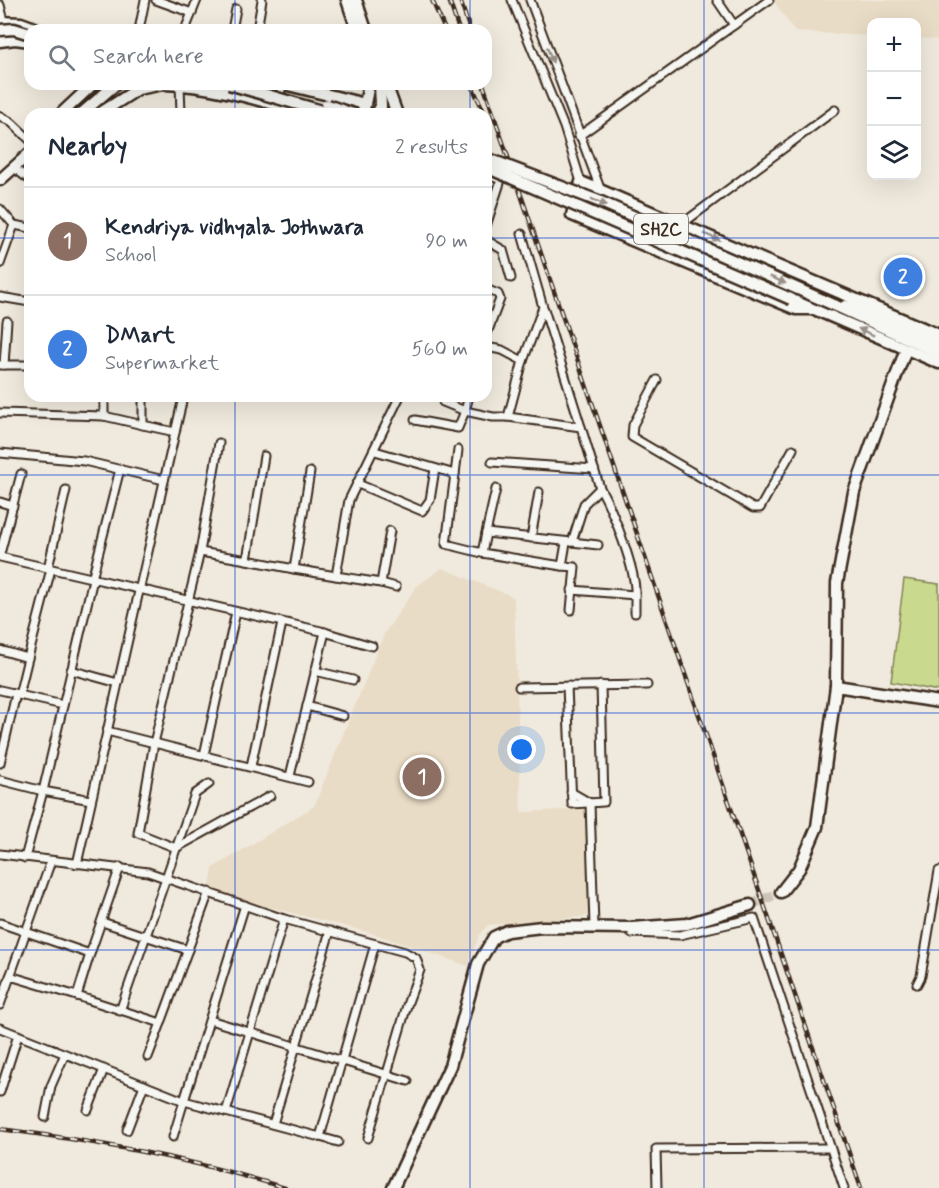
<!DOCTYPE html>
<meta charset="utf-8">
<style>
:root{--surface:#fff;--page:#f2f2f3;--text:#1f2937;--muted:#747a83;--line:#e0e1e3;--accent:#0f766e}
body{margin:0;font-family:Mynerve,sans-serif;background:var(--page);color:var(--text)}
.controls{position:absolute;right:18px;top:18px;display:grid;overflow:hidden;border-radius:12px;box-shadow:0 6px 24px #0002}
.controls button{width:54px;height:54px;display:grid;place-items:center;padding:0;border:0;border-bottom:2px solid var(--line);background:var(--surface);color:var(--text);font:30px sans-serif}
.you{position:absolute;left:522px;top:750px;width:21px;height:21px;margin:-15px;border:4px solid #fff;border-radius:50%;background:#1a73e8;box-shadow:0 0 0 9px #1a73e833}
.badge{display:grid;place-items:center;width:39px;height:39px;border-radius:50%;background:var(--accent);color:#fff;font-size:20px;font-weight:700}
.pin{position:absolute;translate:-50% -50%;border:3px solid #fff;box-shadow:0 2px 6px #0006}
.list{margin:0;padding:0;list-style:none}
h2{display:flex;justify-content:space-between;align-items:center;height:78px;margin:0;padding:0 24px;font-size:26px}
h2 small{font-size:20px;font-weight:400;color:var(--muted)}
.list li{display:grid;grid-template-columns:39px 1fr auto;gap:18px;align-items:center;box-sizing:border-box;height:108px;padding:0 24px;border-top:2px solid var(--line)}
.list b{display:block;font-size:22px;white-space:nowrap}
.list p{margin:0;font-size:20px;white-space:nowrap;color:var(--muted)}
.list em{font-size:20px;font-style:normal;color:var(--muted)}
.icon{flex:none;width:33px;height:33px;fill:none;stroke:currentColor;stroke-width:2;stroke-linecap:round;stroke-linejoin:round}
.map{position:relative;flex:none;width:939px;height:1188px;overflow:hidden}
.search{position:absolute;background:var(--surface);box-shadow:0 6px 24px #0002;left:24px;top:24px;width:468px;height:66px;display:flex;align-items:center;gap:15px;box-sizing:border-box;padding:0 21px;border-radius:18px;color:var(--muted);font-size:22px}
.panel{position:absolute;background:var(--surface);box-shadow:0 6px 24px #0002;left:24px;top:108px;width:468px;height:294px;border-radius:18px}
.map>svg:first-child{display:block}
</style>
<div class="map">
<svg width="939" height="1188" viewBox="0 0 939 1188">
<rect width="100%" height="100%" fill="#f0eade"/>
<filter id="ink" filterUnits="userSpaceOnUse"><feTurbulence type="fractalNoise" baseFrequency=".0167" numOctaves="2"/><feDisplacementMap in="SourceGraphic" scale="12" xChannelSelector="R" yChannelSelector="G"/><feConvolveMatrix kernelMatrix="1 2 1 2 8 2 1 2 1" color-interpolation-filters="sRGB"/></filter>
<g filter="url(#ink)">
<!-- built -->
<g fill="#e9dcc6">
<polygon points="773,0 939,0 939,40 917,38 916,22 872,22 871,36 795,32"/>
<polygon points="442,568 514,597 521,812 586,809 589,916 488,925 479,936 468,966 371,933 209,892 213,868 314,806 384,634 416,587"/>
</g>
<!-- green -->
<polygon fill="#c9da8e" stroke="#828256" stroke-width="1.5" points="904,579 939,584 939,691 891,682"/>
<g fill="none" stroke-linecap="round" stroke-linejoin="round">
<!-- secondary-tunnel -->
<polyline stroke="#ccc4b8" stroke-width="10" stroke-dasharray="10 5" stroke-linecap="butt" points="750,905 781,892"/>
<!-- street casing -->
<g stroke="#3b2a1e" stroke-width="11">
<g id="street">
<polyline points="156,0 192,13"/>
<polyline points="512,0 564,127 581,182"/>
<polyline points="530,0 601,191"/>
<polyline points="717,0 734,25"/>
<polyline points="0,5 5,25"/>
<polyline points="139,30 145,0"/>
<polyline points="185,30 197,0"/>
<polyline points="232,30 236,9"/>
<polyline points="257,30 262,0"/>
<polyline points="180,84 181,114"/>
<polyline points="277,114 282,84"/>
<polyline points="0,116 11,122 30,140"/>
<polyline points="579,136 769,0"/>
<polyline points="18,171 30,180"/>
<polyline points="486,174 501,180 486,226"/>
<polyline points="0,209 14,225 30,228"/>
<polyline points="682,224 835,110"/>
<polyline points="486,240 503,250 511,278"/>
<polyline points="0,264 14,225"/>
<polyline points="486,289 498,294 500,299 486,336"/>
<polyline points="0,297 30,302"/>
<polyline points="544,309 581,427"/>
<polyline points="486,347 502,350 523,361"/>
<polyline points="0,365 30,365"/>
<polyline points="4,365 7,321"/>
<polyline points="657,380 633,425 632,437 753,508 760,508 793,449"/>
<polyline points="104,396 104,416 143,425 143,396"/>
<polyline points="469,396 465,411 493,417 508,417 581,427 594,469 492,462"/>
<polyline points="0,413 104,416"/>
<polyline points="508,417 523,361 543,307 522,234"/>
<polyline points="415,420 458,428 465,411 443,402"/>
<polyline points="143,425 175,432"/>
<polyline points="219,443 200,552 154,743 138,833 176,848 270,796"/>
<polyline points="375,451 455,474 458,450"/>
<polyline points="0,453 84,461 164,480"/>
<polyline points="264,456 247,560 294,569"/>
<polyline points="310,472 294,569 336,576"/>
<polyline points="455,474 446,544 482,553 486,533"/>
<polyline points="358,484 422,511 430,500 435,469"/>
<polyline points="496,489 486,533 572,542 584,504 600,488 594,469"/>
<polyline points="0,502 13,506"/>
<polyline points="390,531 381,583 336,576 349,500 400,396"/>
<polyline points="531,538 539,492"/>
<polyline points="572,542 598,545"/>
<polyline points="200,552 247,560"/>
<polyline points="482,553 562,566 566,543"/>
<polyline points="0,554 21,474"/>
<polyline points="0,557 321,631 372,646"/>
<polyline points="562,566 575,567 571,610"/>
<polyline points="48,568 66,490"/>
<polyline points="92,579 120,469"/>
<polyline points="381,583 396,587"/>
<path d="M 572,590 L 635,595 C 637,572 612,508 600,488"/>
<polyline points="635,613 635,595"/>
<polyline points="0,650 28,658 51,569"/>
<polyline points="28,658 19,695 63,705"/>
<polyline points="71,670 118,683"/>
<polyline points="315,671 353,680"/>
<polyline points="567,686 572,804 604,802 601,685"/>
<polyline points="519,687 647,685"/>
<polyline points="0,690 18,694"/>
<polyline points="307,706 343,716"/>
<polyline points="107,731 308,782"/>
<polyline points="204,755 236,612"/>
<polyline points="0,763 16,694"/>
<polyline points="251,766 282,623"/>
<polyline points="290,776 325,632"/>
<polyline points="0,780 43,791 25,858"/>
<polyline points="571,792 590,803 594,926"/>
<polyline points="91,800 43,791 93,579"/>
<polyline points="0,854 148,872 284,919 405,952 416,958 420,970 408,1002 368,1138"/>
<polyline points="77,864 182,402"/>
<polyline points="102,922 188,950"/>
<polyline points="0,923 90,954 120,867"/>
<polyline points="632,933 680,935 754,918 844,1188"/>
<polyline points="10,976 77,996 90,954"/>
<polyline points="917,984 921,976 939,871"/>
<polyline points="77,996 161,1023 209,892"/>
<polyline points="0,1005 51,861"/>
<polyline points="120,1011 195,794 209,784"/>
<polyline points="210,1020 408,1081"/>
<polyline points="0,1028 184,1101 245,905"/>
<polyline points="148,1057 161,1023"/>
<polyline points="0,1092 18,1035"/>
<polyline points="88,1110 104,1069"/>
<polyline points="226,1112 284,919"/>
<polyline points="45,1117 51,1086 65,1054"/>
<polyline points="273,1124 330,931"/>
<polyline points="127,1130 144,1085"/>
<polyline points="173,1137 184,1101 320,1137 375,944"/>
<polyline points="320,1137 338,1142"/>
<polyline points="657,1188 656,1149 830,1148"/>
</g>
</g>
<!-- secondary casing -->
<g stroke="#3b2a1e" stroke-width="15">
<g id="secondary">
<polyline points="347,0 357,30"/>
<polyline points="356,0 366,30"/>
<polyline points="0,22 21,23 40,30"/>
<path d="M 164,84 C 213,85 263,101 310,114"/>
<polyline points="284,84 365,104"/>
<polyline points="386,84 397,114"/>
<polyline points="61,114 93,84"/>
<polyline points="81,114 116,84"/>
<polyline points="99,114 138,89 163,84"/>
<polyline points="363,114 369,84"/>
<polyline points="376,114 381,107 380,84"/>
<polyline points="0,180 30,153"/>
<polyline points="815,309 796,309 572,215 581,182 939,335"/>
<polyline points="836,686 837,583 854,492 906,349"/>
<polyline points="781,892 799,869 817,827 836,686 939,702"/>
<polyline points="393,1188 450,1066 478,964 494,937 507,931 542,927 632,928 687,924 750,905"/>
</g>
</g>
<!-- primary casing -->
<g stroke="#3b2a1e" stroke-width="15">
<g id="primary">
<polyline points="0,41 15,39 30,41"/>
<polyline points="791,299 939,363"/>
<polyline points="834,305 939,353"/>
<polyline points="845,306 859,308 939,343"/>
</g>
</g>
<!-- street -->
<use href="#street" stroke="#f6f6f2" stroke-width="7"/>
<!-- secondary -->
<use href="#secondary" stroke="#f6f6f2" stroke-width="10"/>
<!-- primary -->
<use href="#primary" stroke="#f6f6f2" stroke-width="10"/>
<!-- rail casing -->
<g stroke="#3b2a1e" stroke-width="4.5">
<g id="rail">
<polyline points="432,0 445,30"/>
<polyline points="449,0 459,30"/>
<polyline points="460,0 470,30"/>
<polyline points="471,84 485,114"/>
<polyline points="483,84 861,1188"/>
<path d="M 0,1129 C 96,1141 193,1159 285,1188"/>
</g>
</g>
<!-- rail -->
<use href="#rail" stroke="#f6f6f2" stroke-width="2" stroke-dasharray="7" stroke-linecap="butt"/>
<!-- primary-bridge casing -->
<g stroke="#3b2a1e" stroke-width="15" stroke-linecap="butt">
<g id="primary-bridge">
<polyline points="0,30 14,29 27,33"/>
<polyline points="229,84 332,114"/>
<polyline points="327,105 353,114"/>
<polyline points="486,158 601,202 834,305"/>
<polyline points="486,167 791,299"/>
</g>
</g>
<!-- primary-bridge -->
<use href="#primary-bridge" stroke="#f6f6f2" stroke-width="10"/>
</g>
<!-- one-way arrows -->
<defs><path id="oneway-solid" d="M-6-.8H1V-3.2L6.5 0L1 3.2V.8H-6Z" transform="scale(1.5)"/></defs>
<g fill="#989088">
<use href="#oneway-solid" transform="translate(550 55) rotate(69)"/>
<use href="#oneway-solid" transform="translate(599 202) rotate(22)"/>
<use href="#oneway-solid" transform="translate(712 237) rotate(23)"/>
<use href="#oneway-solid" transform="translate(778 280) rotate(24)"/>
<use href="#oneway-solid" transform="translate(866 332) rotate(-156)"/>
</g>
</g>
<!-- grid -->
<path fill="none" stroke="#1d4ed8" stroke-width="1.5" stroke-opacity="0.55" d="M 235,0 L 235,30M 470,0 L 470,30M 704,0 L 704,1188M 235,84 L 235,114M 470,84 L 470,114M 0,238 L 30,238M 486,238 L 939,238M 235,396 L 235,1188M 470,396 L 470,1188M 0,475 L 939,475M 0,713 L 939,713M 0,950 L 939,950"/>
<g text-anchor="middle" stroke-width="5" stroke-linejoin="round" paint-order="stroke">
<!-- shield labels -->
<rect fill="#f6f6f2" stroke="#73675e" stroke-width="1.5" x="634" y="214" width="54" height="30" rx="4.5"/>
<g font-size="18" font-weight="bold" fill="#3b2a1e">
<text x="661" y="235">SH2C</text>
</g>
</g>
</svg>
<div class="controls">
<button>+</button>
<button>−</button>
<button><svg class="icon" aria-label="layers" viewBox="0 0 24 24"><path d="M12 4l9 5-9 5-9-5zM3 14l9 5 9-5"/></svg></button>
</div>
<div class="you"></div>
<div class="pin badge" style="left:422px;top:777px;background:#8d6e63">1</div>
<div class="pin badge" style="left:903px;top:277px;background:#3f7fe0">2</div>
<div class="search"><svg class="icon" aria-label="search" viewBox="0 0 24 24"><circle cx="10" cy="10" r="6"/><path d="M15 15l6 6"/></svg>Search here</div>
<section class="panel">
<h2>Nearby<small>2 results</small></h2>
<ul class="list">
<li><span class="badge" style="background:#8d6e63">1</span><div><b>Kendriya vidhyala Jothwara</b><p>School</p></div><em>90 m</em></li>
<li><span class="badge" style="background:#3f7fe0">2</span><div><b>DMart</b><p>Supermarket</p></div><em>560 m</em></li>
</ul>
</section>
</div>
